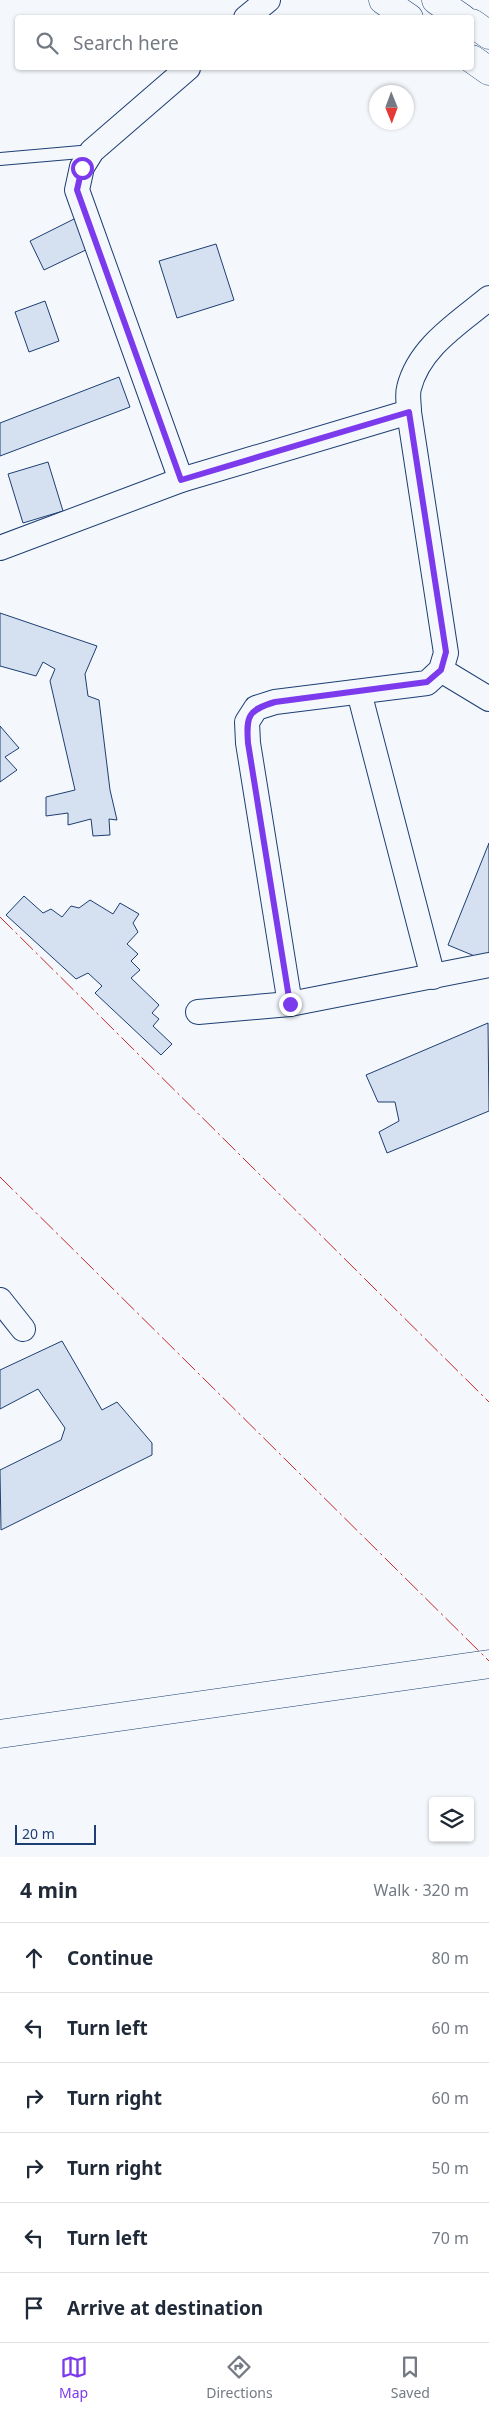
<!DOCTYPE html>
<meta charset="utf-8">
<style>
:root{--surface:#fff;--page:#f6f6f7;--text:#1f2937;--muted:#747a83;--line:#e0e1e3;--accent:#7c3aed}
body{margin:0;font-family:"Noto Sans",sans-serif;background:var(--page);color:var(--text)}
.controls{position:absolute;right:15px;bottom:15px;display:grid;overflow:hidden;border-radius:5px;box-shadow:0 1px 4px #0004}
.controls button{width:45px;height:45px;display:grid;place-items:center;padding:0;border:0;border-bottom:1px solid var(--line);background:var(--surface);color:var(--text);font:25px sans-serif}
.compass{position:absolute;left:369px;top:85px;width:45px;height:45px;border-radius:50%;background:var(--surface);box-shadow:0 1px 4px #0004;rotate:179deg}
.scale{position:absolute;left:15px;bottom:12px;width:81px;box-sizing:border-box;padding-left:5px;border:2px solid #1d3f73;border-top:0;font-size:14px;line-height:18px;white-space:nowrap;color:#1d3f73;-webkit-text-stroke:4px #f4f7fb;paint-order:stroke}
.stop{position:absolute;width:15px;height:15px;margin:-11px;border:4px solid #7c3aed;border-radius:50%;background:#fff}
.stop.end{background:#7c3aed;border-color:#fff;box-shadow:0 1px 5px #0008}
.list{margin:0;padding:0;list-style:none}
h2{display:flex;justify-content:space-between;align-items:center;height:65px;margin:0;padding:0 20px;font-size:21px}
h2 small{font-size:16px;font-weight:400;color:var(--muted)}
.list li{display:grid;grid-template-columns:32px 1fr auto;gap:15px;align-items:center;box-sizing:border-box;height:70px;padding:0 20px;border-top:1px solid var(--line)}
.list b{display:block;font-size:19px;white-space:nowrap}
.list em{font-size:16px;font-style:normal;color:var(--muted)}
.icon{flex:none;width:28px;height:28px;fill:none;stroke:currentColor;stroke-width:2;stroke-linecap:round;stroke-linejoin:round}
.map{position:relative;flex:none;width:489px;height:1857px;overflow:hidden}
.search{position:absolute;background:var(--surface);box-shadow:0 1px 4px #0004;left:15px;right:15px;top:15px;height:55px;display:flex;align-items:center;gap:12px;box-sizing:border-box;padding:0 18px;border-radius:5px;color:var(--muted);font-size:19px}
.sheet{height:485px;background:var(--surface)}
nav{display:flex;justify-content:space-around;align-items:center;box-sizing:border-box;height:70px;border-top:1px solid var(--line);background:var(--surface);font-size:14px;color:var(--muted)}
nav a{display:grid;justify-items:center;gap:2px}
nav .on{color:var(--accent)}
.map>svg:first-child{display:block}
</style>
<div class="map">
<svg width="489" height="1857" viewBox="0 0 489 1857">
<rect width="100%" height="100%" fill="#f4f7fb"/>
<!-- building -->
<g fill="#d5e0f0" stroke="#1d3f73">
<polygon points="78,217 92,247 44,270 30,241"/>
<polygon points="216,244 234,300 177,318 159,261"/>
<polygon points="45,301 59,341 29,352 15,312"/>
<polygon points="119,377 130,407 0,456 0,423"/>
<polygon points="48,462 63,511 23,523 8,474"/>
<polygon points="0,613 97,646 85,674 88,696 99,700 110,790 117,820 109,819 110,835 93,836 91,819 68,825 68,813 46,816 46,797 75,790 50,681 55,669 43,662 36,676 0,666"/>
<polygon points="0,726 19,748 5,757 17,770 0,782"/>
<polygon points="489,843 489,962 448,945"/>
<polygon points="24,896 43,913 51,909 62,917 71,906 79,908 90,900 113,914 120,903 139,914 133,923 138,932 127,944 138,954 131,961 140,970 131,978 159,1005 152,1013 159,1019 153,1026 172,1044 161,1055 95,993 102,986 88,973 76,979 6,915"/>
<polygon points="488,1023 489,1111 387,1153 379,1132 399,1121 395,1102 378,1102 366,1075"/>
<polygon points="62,1341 102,1410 117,1402 152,1443 152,1455 1,1530 0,1470 61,1440 65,1428 38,1389 0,1409 0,1370"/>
</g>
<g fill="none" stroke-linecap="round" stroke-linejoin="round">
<!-- lane casing -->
<g stroke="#1d3f73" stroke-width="14">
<polyline id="lane" points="0,159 92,151"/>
</g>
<!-- street casing -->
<g stroke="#1d3f73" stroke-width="26">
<g id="street">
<polyline points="246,18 268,0"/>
<polyline points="181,480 77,190 82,167 92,151 188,68"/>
<polyline points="0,548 181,480 409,412"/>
<polyline points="441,670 489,699"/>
<polyline points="359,692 433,977"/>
<path d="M 290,1004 L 248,743 L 247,722 L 256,708 L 275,702 L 427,683 L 441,670 L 446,653 L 409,412 C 409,404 407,395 409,388 C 419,347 459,323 489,298"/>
<polyline points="198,1012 290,1004 489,965"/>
<polyline points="0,1300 23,1329"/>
</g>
</g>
<!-- secondary casing -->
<g stroke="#1d3f73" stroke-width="29">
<g id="secondary">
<polyline points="383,0 409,18"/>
<polyline points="436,0 462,18"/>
<polyline points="472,23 489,35"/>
<polyline points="472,59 489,71"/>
</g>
</g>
<!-- primary casing -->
<g stroke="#1d3f73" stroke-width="29">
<polyline id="primary" points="0,1734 489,1664"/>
</g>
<!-- lane -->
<use href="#lane" stroke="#f4f7fb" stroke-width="12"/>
<!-- street -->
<use href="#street" stroke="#f4f7fb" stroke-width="24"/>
<!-- secondary -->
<use href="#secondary" stroke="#f4f7fb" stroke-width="28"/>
<!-- primary -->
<use href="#primary" stroke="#f4f7fb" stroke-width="28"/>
<!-- power -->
<g stroke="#c62828" stroke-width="1" stroke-dasharray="18 4 2.5 4" stroke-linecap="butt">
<polyline points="0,917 489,1402"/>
<polyline points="0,1177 489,1661"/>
</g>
</g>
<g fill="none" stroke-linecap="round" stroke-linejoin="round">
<!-- route -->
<path stroke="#7c3aed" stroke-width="6" d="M 82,168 L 77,190 L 181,480 L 409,412 L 446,652 L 441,670 L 427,682 L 275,702 C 248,710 246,716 248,743 L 290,1004"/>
</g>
</svg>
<div class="controls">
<button><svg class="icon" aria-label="layers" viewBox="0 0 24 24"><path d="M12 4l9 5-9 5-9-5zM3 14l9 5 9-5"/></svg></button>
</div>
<svg class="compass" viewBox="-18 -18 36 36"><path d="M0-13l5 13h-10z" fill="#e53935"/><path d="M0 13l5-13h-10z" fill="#747a83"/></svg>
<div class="scale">20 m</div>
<div class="stop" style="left:82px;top:168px"></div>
<div class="stop end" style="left:290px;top:1004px"></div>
<div class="search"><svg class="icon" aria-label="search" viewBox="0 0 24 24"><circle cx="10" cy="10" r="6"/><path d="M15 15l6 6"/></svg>Search here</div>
</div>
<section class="sheet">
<h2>4 min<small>Walk · 320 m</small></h2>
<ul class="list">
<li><svg class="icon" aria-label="ahead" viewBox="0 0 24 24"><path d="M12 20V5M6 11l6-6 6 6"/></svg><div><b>Continue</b></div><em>80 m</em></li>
<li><svg class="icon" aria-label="left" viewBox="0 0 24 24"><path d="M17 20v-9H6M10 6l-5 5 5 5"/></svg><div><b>Turn left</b></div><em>60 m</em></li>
<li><svg class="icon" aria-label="right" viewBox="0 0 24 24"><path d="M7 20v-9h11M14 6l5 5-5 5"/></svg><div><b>Turn right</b></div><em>60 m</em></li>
<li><svg class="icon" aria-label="right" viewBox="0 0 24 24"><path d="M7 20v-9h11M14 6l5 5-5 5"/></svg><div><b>Turn right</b></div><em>50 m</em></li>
<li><svg class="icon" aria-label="left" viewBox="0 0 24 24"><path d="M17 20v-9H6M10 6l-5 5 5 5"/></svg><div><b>Turn left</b></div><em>70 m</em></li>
<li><svg class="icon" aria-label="arrive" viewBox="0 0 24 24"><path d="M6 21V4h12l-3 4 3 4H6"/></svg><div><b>Arrive at destination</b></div></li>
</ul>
</section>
<nav>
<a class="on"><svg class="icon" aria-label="map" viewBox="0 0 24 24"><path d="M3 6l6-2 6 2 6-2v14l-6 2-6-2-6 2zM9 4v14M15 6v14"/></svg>Map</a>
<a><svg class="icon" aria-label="directions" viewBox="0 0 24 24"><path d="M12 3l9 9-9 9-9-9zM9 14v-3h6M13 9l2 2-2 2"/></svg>Directions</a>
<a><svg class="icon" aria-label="saved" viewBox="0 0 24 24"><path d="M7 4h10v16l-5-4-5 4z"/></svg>Saved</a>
</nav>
